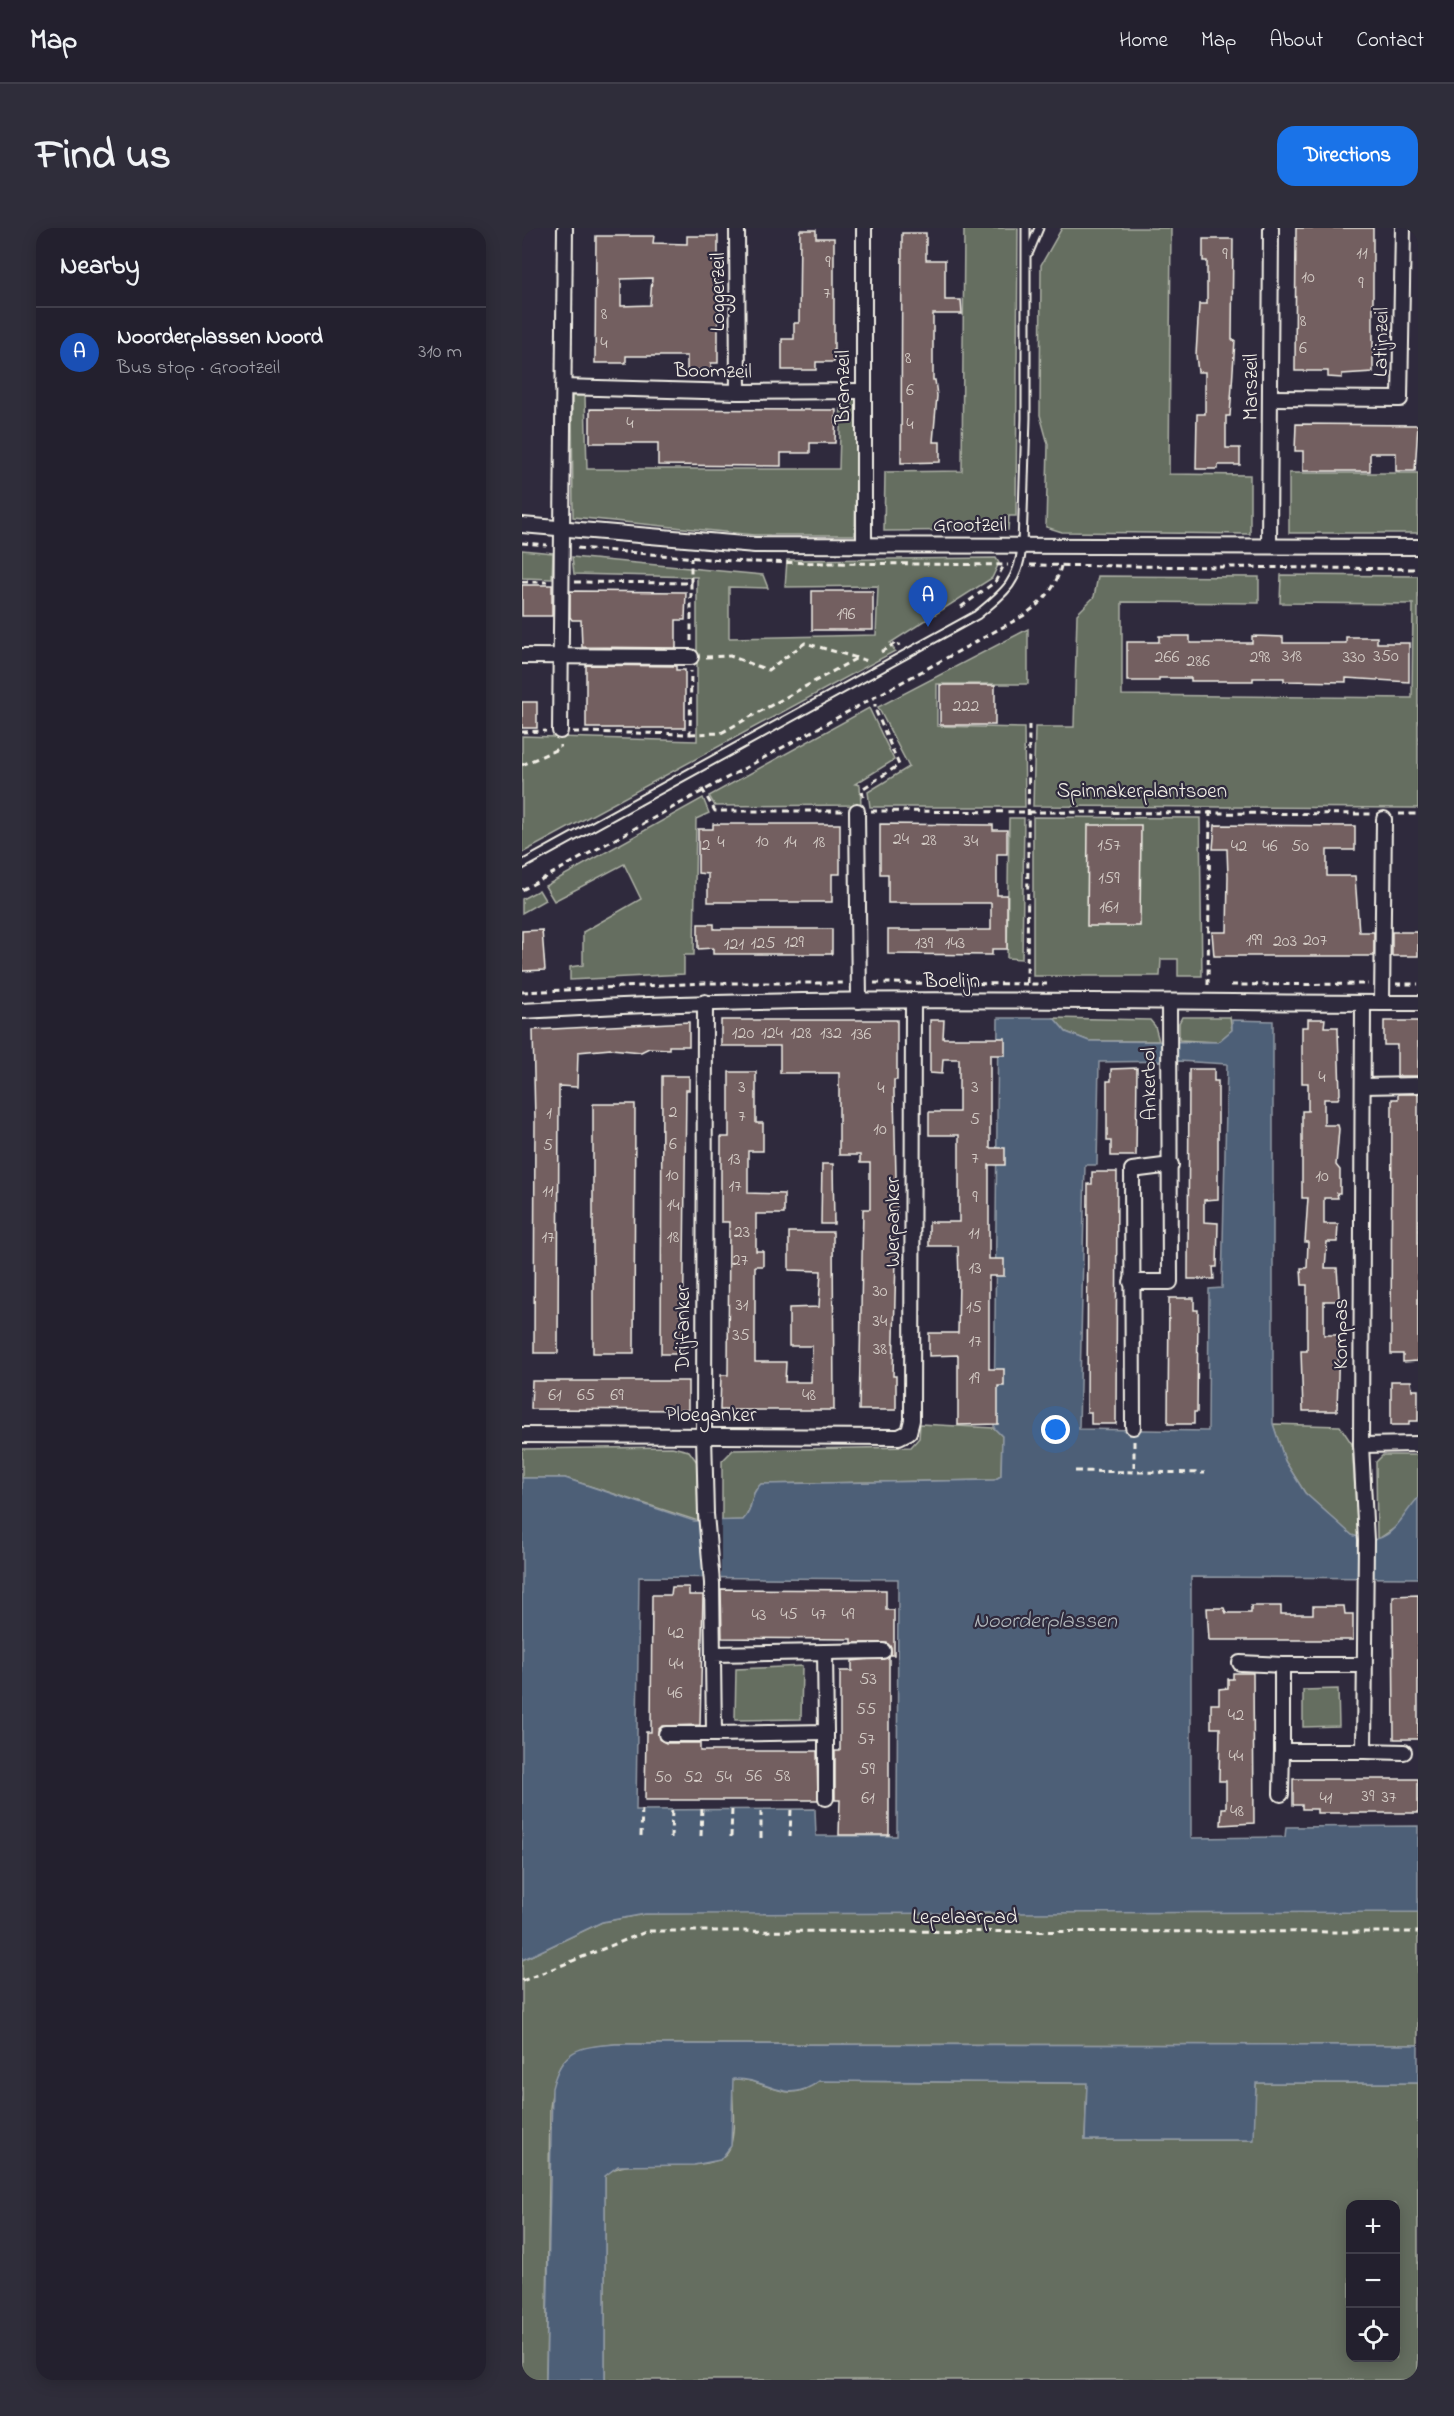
<!DOCTYPE html>
<meta charset="utf-8">
<style>
:root{--surface:#23202e;--page:#2f2d3a;--text:#f1f3f6;--muted:#a3a3aa;--line:#403e4a;--accent:#1a73e8}
body{margin:0;font-family:"Indie Flower",sans-serif;background:var(--page);color:var(--text)}
.controls{position:absolute;right:18px;bottom:18px;display:grid;overflow:hidden;border-radius:12px;box-shadow:0 3px 15px #0003}
.controls button{width:54px;height:54px;display:grid;place-items:center;padding:0;border:0;border-bottom:2px solid var(--line);background:var(--surface);color:var(--text);font:30px sans-serif}
.you{position:absolute;left:534px;top:1202px;width:21px;height:21px;margin:-15px;border:4px solid #fff;border-radius:50%;background:#1a73e8;box-shadow:0 0 0 9px #1a73e833}
.badge{display:grid;place-items:center;width:39px;height:39px;border-radius:50%;background:var(--accent);color:#fff;font-size:20px;font-weight:700}
.pin{position:absolute;translate:-50% -50px;filter:drop-shadow(0 2px 3px #0008)}
.pin::after{content:'';position:absolute;top:32px;width:21px;height:18px;background:inherit;clip-path:polygon(0 0,100% 0,50% 100%)}
.list{margin:0;padding:0;list-style:none}
h2{display:flex;justify-content:space-between;align-items:center;height:78px;margin:0;padding:0 24px;font-size:26px}
h2 small{font-size:20px;font-weight:400;color:var(--muted)}
.list li{display:grid;grid-template-columns:39px 1fr auto;gap:18px;align-items:center;box-sizing:border-box;height:90px;padding:0 24px;border-top:2px solid var(--line)}
.list b{display:block;font-size:22px;white-space:nowrap}
.list p{margin:0;font-size:20px;white-space:nowrap;color:var(--muted)}
.list em{font-size:20px;font-style:normal;color:var(--muted)}
.icon{flex:none;width:33px;height:33px;fill:none;stroke:currentColor;stroke-width:2;stroke-linecap:round;stroke-linejoin:round}
.map{position:relative;flex:none;width:896px;height:2152px;overflow:hidden;border-radius:18px}
header{display:flex;align-items:center;gap:36px;box-sizing:border-box;height:84px;padding:0 30px;background:var(--surface);border-bottom:2px solid var(--line)}
header strong{font-size:28px}
nav{display:flex;gap:33px;margin-inline-start:auto;font-size:21px}
.intro{display:flex;align-items:center;justify-content:space-between;box-sizing:border-box;height:144px;padding:0 36px}
h1{margin:0;font-size:42px}
.button{padding:15px 27px;border-radius:18px;background:var(--accent);color:#fff;font-size:21px;font-weight:700}
main{display:flex;gap:36px;padding:0 36px}
aside{flex:1;background:var(--surface);border-radius:18px;box-shadow:0 3px 15px #0003}
.map>svg:first-child{display:block}
</style>
<header>
<strong>Map</strong>
<nav><a>Home</a><a>Map</a><a>About</a><a>Contact</a></nav>
</header>
<div class="intro"><h1>Find us</h1><a class="button">Directions</a></div>
<main>
<aside>
<h2>Nearby<small></small></h2>
<ul class="list">
<li><span class="badge" style="background:#1a4fb4">A</span><div><b>Noorderplassen Noord</b><p>Bus stop · Grootzeil</p></div><em>310 m</em></li>
</ul>
</aside>
<div class="map">
<svg width="896" height="2152" viewBox="0 0 896 2152">
<rect width="100%" height="100%" fill="#2f2a3d"/>
<filter id="ink" filterUnits="userSpaceOnUse"><feTurbulence type="fractalNoise" baseFrequency=".0167" numOctaves="2"/><feDisplacementMap in="SourceGraphic" scale="12" xChannelSelector="R" yChannelSelector="G"/><feConvolveMatrix kernelMatrix="1 2 1 2 8 2 1 2 1" color-interpolation-filters="sRGB"/></filter>
<g filter="url(#ink)">
<!-- green -->
<g fill="#656e61" stroke="#acb0a4" stroke-width="1.5" fill-rule="evenodd">
<polygon points="442,0 496,0 494,288 487,288 486,302 362,303 363,244 440,243"/>
<polygon points="540,0 649,0 647,246 728,247 728,306 540,304 524,299 526,216 518,187 519,37"/>
<polygon points="50,168 63,168 65,241 317,241 319,169 335,171 333,307 232,307 51,289"/>
<rect x="767" y="245" width="129" height="60"/>
<polygon points="0,322 31,325 30,351 0,350"/>
<polygon points="50,329 241,347 246,360 207,359 207,410 354,407 356,358 263,359 265,332 474,330 477,335 470,350 368,415 373,423 0,625 0,508 175,513 175,349 52,346"/>
<polygon points="759,347 896,348 896,580 511,578 513,499 552,499 555,386 572,369 576,348 737,349 737,375 600,374 600,467 890,470 891,376 758,375"/>
<polygon points="506,401 506,456 415,456 415,498 502,500 503,579 348,579 346,564 387,539 356,479"/>
<polygon points="347,480 372,532 333,556 338,557 339,577 193,578 187,568"/>
<polygon points="181,570 187,585 174,591 172,727 162,727 162,746 48,752 48,739 61,737 61,704 119,671 102,636 32,673 23,658"/>
<polygon points="511,589 678,590 680,748 656,748 656,731 639,731 638,748 511,748"/>
<polygon points="487,590 502,590 500,731 485,730"/>
<polygon points="17,662 23,672 0,685 0,671"/>
<polygon points="660,789 708,789 710,802 696,814 657,812 657,795"/>
<polygon points="532,790 628,792 633,798 637,813 567,813 544,804"/>
<path d="M 398,1196 L 472,1200 L 480,1208 L 479,1248 L 472,1252 L 239,1256 C 226,1267 233,1280 221,1292 L 200,1293 L 200,1233 L 211,1222 L 389,1219 L 397,1210 Z"/>
<polygon points="751,1196 818,1198 830,1216 836,1309 830,1308 783,1265 763,1233"/>
<polygon points="150,1219 167,1223 175,1234 176,1293 43,1250 0,1250 0,1221"/>
<polygon points="861,1227 896,1227 896,1270 877,1297 855,1312 854,1234"/>
<polygon points="280,1438 279,1491 213,1492 214,1441"/>
<polygon points="816,1461 817,1498 781,1499 781,1462"/>
<path d="M 293,1684 L 896,1684 L 896,1817 L 94,1816 C 44,1820 34,1829 28,1880 L 24,2152 L 0,2152 L 0,1732 L 80,1694 L 123,1686 Z"/>
<path d="M 210,1851 C 245,1849 263,1880 297,1853 L 565,1855 L 563,1912 L 731,1912 L 734,1855 L 896,1855 L 896,2152 L 83,2152 L 83,1948 C 106,1920 199,1957 209,1916 C 214,1897 210,1871 210,1851 ZM 828,1976 L 874,1976 L 874,2130 L 828,2130 Z"/>
</g>
<!-- water -->
<g fill="#4d5f77" stroke="#9099a4" stroke-width="1.5" fill-rule="evenodd">
<path d="M 476,790 L 532,790 L 544,804 L 567,813 L 696,814 L 710,802 L 710,792 L 751,793 L 751,1196 L 763,1233 L 783,1265 L 830,1307 L 836,1309 L 836,1313 C 873,1314 875,1293 896,1270 L 896,1350 L 669,1349 L 669,1610 L 763,1609 L 764,1599 L 896,1598 L 896,1684 L 123,1686 L 80,1694 L 0,1732 L 0,1250 L 43,1250 L 172,1293 L 221,1292 C 233,1280 226,1267 239,1256 L 472,1252 L 479,1248 L 480,1208 L 472,1200 ZM 656,833 L 705,836 L 700,1060 L 687,1061 L 686,1203 L 557,1201 L 563,937 L 575,937 L 577,834 ZM 117,1349 L 376,1351 L 375,1608 L 294,1608 L 293,1581 L 114,1582 Z"/>
<path d="M 94,1816 L 896,1817 L 896,1855 L 734,1855 L 732,1912 L 563,1912 L 565,1855 L 297,1853 C 263,1879 245,1849 211,1851 L 209,1918 L 198,1932 L 172,1937 L 96,1938 L 83,1948 L 83,2152 L 24,2152 L 30,1860 C 40,1820 57,1819 94,1816 Z"/>
</g>
<!-- pier -->
<polygon fill="#2f2a3d" points="177,1290 199,1290 199,1352 182,1352"/>
<!-- building -->
<g fill="#735e61" stroke="#f4f1e8" stroke-width="1.5" fill-rule="evenodd">
<polygon points="774,0 851,0 851,144 820,146 820,150 806,149 806,143 773,143"/>
<polygon points="278,2 294,2 294,10 312,10 312,134 294,134 294,142 260,142 260,111 272,111 272,95 277,95"/>
<polygon points="380,5 404,5 404,32 423,32 423,72 439,72 440,86 411,86 411,152 413,152 415,168 411,214 418,214 418,234 379,235"/>
<path d="M 74,8 L 132,8 L 131,15 L 165,16 L 165,8 L 196,8 L 196,135 L 189,135 L 189,142 L 165,142 L 165,128 L 104,128 L 104,135 L 73,135 ZM 130,50 L 128,77 L 99,78 L 99,51 Z"/>
<polygon points="681,11 711,11 710,112 713,112 708,188 704,188 704,220 718,220 718,237 696,237 696,241 674,241 675,186 683,186 683,144 676,144 674,127 677,76 685,76 685,33 681,33"/>
<polygon points="68,181 314,182 313,215 288,215 288,225 259,225 259,238 136,237 136,215 68,215"/>
<polygon points="774,196 896,197 893,243 874,243 874,225 848,225 848,243 781,243 781,223 773,223"/>
<rect x="0" y="357" width="30" height="31"/>
<polygon points="48,363 164,364 163,392 154,392 154,420 60,419 59,392 50,392 48,389"/>
<rect x="290" y="363" width="61" height="39"/>
<polygon points="637,408 668,408 668,415 730,415 730,408 761,409 761,415 824,415 824,409 855,409 855,415 887,415 887,454 824,450 824,454 762,453 762,450 731,450 731,453 669,453 669,450 637,450 637,453 605,453 605,414 637,414"/>
<polygon points="64,437 154,438 154,442 163,442 163,500 64,500"/>
<rect x="418" y="457" width="55" height="40"/>
<rect x="0" y="474" width="15" height="26"/>
<polygon points="191,596 318,596 318,646 310,646 310,674 186,674 186,646 176,645 176,601 191,601"/>
<polygon points="358,596 471,597 471,602 485,602 485,626 475,626 475,667 485,667 485,721 470,721 470,727 366,726 366,702 469,702 469,675 366,675 366,646 358,646"/>
<polygon points="566,597 619,597 618,698 565,698"/>
<polygon points="693,597 833,598 833,622 805,622 805,648 833,648 837,704 852,704 852,728 692,728 690,704 705,704 706,648 705,621 691,621"/>
<polygon points="176,696 192,696 192,701 310,701 310,726 191,726 191,720 176,721"/>
<polygon points="20,702 23,742 0,743 0,703"/>
<rect x="870" y="704" width="26" height="24"/>
<polygon points="786,791 803,791 802,799 816,799 816,803 818,866 816,871 802,871 802,897 816,897 817,901 814,937 818,942 818,965 815,965 816,970 802,970 802,996 816,996 815,1014 805,1014 803,1040 815,1040 817,1068 815,1073 802,1073 802,1107 815,1107 817,1112 815,1183 781,1183 779,1123 785,1123 785,1057 780,1057 779,1040 785,1040 786,1014 783,1014 786,970 780,970 780,883 786,883 786,855 780,855 780,799 786,799"/>
<polygon points="199,792 375,792 375,852 372,852 372,865 375,991 371,1148 374,1148 374,1182 337,1182 341,981 348,981 348,935 338,935 338,927 317,927 317,845 258,845 258,818 199,818"/>
<polygon points="408,792 422,792 421,810 483,810 483,827 468,827 468,920 483,920 483,937 467,937 467,1031 482,1031 482,1048 467,1048 467,1141 482,1141 482,1158 476,1158 476,1196 436,1197 436,1127 407,1128 407,1105 436,1105 437,1052 436,1018 407,1018 407,994 437,994 437,907 407,907 407,884 437,884 437,831 421,831 420,846 408,845"/>
<polygon points="862,793 896,793 896,848 875,848 875,817 862,817"/>
<polygon points="167,794 167,818 147,818 147,821 127,820 119,824 89,821 56,824 55,859 37,858 36,1125 12,1125 13,892 11,802"/>
<polygon points="615,840 614,928 589,928 589,913 585,913 585,853 589,853 589,841"/>
<polygon points="667,841 692,841 692,853 696,853 696,971 682,972 682,994 696,995 695,1039 691,1039 692,1051 666,1051"/>
<polygon points="207,844 234,844 234,895 241,895 241,923 226,923 226,965 262,966 262,986 234,986 234,1023 241,1023 241,1038 233,1038 233,1134 264,1134 263,1154 289,1154 290,1118 267,1118 267,1080 297,1079 299,1043 267,1042 267,1004 311,1004 312,1182 198,1182 199,1147 206,1147 207,994 199,994 199,909 207,909"/>
<polygon points="140,848 167,848 167,862 164,862 161,1126 139,1126"/>
<polygon points="876,866 896,866 896,1133 881,1134 881,1126 869,1126 870,871 876,871"/>
<polygon points="71,876 113,876 112,1125 71,1125"/>
<polygon points="300,936 311,936 312,996 299,996"/>
<polygon points="570,944 595,944 594,1196 569,1196 569,1184 565,1184 566,956 570,956"/>
<polygon points="647,1070 672,1070 672,1082 676,1082 675,1184 672,1184 672,1196 646,1196"/>
<polygon points="10,1153 166,1153 166,1182 9,1181"/>
<polygon points="869,1153 889,1153 890,1162 896,1162 896,1193 887,1193 887,1197 869,1197"/>
<polygon points="150,1359 167,1359 167,1367 181,1367 178,1497 140,1498 136,1502 137,1511 144,1515 178,1515 178,1523 295,1523 296,1572 123,1572 124,1504 129,1504 130,1367 149,1367"/>
<polygon points="199,1361 364,1362 364,1382 372,1382 372,1427 369,1427 369,1419 365,1415 330,1415 330,1411 200,1410"/>
<polygon points="896,1367 896,1511 872,1511 871,1368"/>
<polygon points="729,1378 759,1378 759,1386 791,1386 791,1378 822,1378 823,1386 831,1386 831,1412 687,1412 685,1380 702,1380 704,1385 729,1385"/>
<polygon points="367,1429 367,1607 317,1607 318,1572 313,1572 313,1523 318,1523 318,1443 330,1443 330,1433"/>
<polygon points="711,1445 731,1445 732,1595 699,1597 700,1580 704,1580 704,1553 697,1553 698,1500 689,1500 689,1476 697,1476 697,1461 706,1460 706,1451 711,1451"/>
<polygon points="771,1551 896,1551 896,1585 795,1585 795,1581 780,1581 780,1577 771,1577"/>
</g>
<g fill="none" stroke-linecap="round" stroke-linejoin="round">
<!-- service casing -->
<g stroke="#f4f1e8" stroke-width="11">
<g id="service">
<polyline points="507,24 517,0"/>
<path d="M 0,637 L 455,387 C 482,365 497,354 500,318 L 504,190 L 504,0"/>
</g>
</g>
<!-- minor casing -->
<g stroke="#f4f1e8" stroke-width="18">
<g id="minor">
<polyline points="215,0 216,164"/>
<polyline points="342,0 342,317"/>
<polyline points="41,159 216,164 341,163"/>
<polyline points="749,170 878,171 881,0"/>
<polyline points="0,297 233,317 896,319"/>
<polyline points="747,318 749,0"/>
<polyline points="0,428 169,429"/>
<polyline points="38,503 43,0"/>
<polyline points="335,583 337,773"/>
<polyline points="183,774 182,1207 184,1286 190,1355 192,1506 304,1504 303,1424 191,1426"/>
<polyline points="841,775 839,1217 844,1312 842,1523 760,1523 760,1437 842,1437"/>
<polyline points="860,775 862,591"/>
<path d="M 0,783 C 298,765 597,775 896,775"/>
<polyline points="841,858 896,857"/>
<polyline points="609,1054 648,1054 647,774"/>
<polyline points="611,1199 610,942 649,937"/>
<polyline points="0,1207 377,1209 387,1204 390,1192 391,772"/>
<polyline points="839,1217 896,1216"/>
<polyline points="303,1424 361,1423"/>
<polyline points="718,1435 760,1437"/>
<polyline points="304,1504 304,1570"/>
<polyline points="144,1506 192,1506"/>
<polyline points="842,1523 882,1524"/>
<polyline points="759,1566 760,1523"/>
</g>
</g>
<!-- path -->
<g stroke="#f4f1e8" stroke-width="3" stroke-dasharray="6 4.5" stroke-linecap="butt">
<polyline points="0,315 25,317"/>
<polyline points="55,320 224,334 486,337"/>
<polyline points="508,337 896,341"/>
<polyline points="0,354 25,354"/>
<polyline points="53,354 169,355 169,415"/>
<polyline points="169,355 169,330"/>
<polyline points="439,379 473,354 482,337"/>
<polyline points="359,424 375,414 377,418"/>
<polyline points="184,429 208,428 246,442 283,415 346,433"/>
<polyline points="0,504 24,503"/>
<polyline points="51,504 168,506 169,443"/>
<polyline points="168,506 199,505 335,430"/>
<polyline points="0,537 38,520 38,517"/>
<polyline points="180,561 193,583 321,583"/>
<polyline points="341,569 340,561 377,537 353,481 353,476"/>
<polyline points="349,583 849,586"/>
<polyline points="877,586 896,586"/>
<path d="M 0,662 L 501,388 C 521,373 533,363 539,338"/>
<polyline points="352,755 525,756"/>
<polyline points="505,755 507,495"/>
<polyline points="874,756 896,756"/>
<polyline points="686,757 688,583"/>
<polyline points="709,757 846,756"/>
<polyline points="0,764 182,755 321,755"/>
<polyline points="612,1213 612,1244"/>
<polyline points="553,1243 683,1245"/>
<polyline points="119,1608 120,1579"/>
<polyline points="179,1608 180,1579"/>
<polyline points="209,1609 210,1580"/>
<polyline points="268,1609 269,1581"/>
<polyline points="149,1610 150,1581"/>
<polyline points="239,1610 239,1581"/>
<polyline points="0,1753 126,1703 896,1704"/>
</g>
<!-- service -->
<use href="#service" stroke="#2f2a3d" stroke-width="7"/>
<!-- minor -->
<use href="#minor" stroke="#2f2a3d" stroke-width="14"/>
</g>
</g>
<g text-anchor="middle" stroke-width="4.5" stroke-linejoin="round" paint-order="stroke">
<!-- number labels -->
<g font-size="18" fill="#d4ccc6">
<text x="840" y="30">11</text>
<text x="703" y="31">9</text>
<text x="306" y="39">9</text>
<text x="786" y="54">10</text>
<text x="839" y="60">9</text>
<text x="305" y="70">7</text>
<text x="82" y="91">8</text>
<text x="781" y="98">8</text>
<text x="82" y="120">4</text>
<text x="781" y="125">6</text>
<text x="386" y="135">8</text>
<text x="388" y="167">6</text>
<text x="108" y="200">4</text>
<text x="388" y="201">4</text>
<text x="324" y="391">196</text>
<text x="770" y="433">318</text>
<text x="864" y="433">350</text>
<text x="645" y="434">266</text>
<text x="738" y="434">298</text>
<text x="832" y="434">330</text>
<text x="676" y="438">286</text>
<text x="444" y="483">222</text>
<text x="379" y="616">24</text>
<text x="407" y="617">28</text>
<text x="240" y="618">10</text>
<text x="449" y="618">34</text>
<text x="199" y="619">4</text>
<text x="268" y="619">14</text>
<text x="297" y="619">18</text>
<text x="184" y="622">2</text>
<text x="587" y="622">157</text>
<text x="717" y="623">42</text>
<text x="748" y="623">46</text>
<text x="778" y="623">50</text>
<text x="587" y="655">159</text>
<text x="587" y="684">161</text>
<text x="732" y="717">199</text>
<text x="793" y="717">207</text>
<text x="763" y="718">203</text>
<text x="272" y="719">129</text>
<text x="241" y="720">125</text>
<text x="402" y="720">139</text>
<text x="433" y="720">143</text>
<text x="212" y="721">121</text>
<text x="221" y="810">120</text>
<text x="250" y="810">124</text>
<text x="279" y="810">128</text>
<text x="309" y="810">132</text>
<text x="339" y="811">136</text>
<text x="800" y="854">4</text>
<text x="220" y="864">3</text>
<text x="453" y="864">3</text>
<text x="359" y="865">4</text>
<text x="151" y="889">2</text>
<text x="27" y="890">1</text>
<text x="220" y="893">7</text>
<text x="453" y="896">5</text>
<text x="358" y="906">10</text>
<text x="151" y="921">6</text>
<text x="26" y="922">5</text>
<text x="453" y="935">7</text>
<text x="212" y="936">13</text>
<text x="150" y="952">10</text>
<text x="800" y="953">10</text>
<text x="213" y="963">17</text>
<text x="26" y="968">11</text>
<text x="453" y="974">9</text>
<text x="151" y="982">14</text>
<text x="220" y="1009">23</text>
<text x="452" y="1010">11</text>
<text x="26" y="1014">17</text>
<text x="151" y="1014">18</text>
<text x="218" y="1037">27</text>
<text x="453" y="1045">13</text>
<text x="358" y="1068">30</text>
<text x="220" y="1082">31</text>
<text x="452" y="1084">15</text>
<text x="358" y="1098">34</text>
<text x="219" y="1112">35</text>
<text x="453" y="1118">17</text>
<text x="358" y="1126">38</text>
<text x="452" y="1155">19</text>
<text x="33" y="1172">61</text>
<text x="64" y="1172">65</text>
<text x="95" y="1172">69</text>
<text x="287" y="1172">48</text>
<text x="267" y="1391">45</text>
<text x="297" y="1391">47</text>
<text x="326" y="1391">49</text>
<text x="237" y="1392">43</text>
<text x="154" y="1410">42</text>
<text x="154" y="1441">44</text>
<text x="346" y="1456">53</text>
<text x="153" y="1470">46</text>
<text x="344" y="1486">55</text>
<text x="714" y="1492">42</text>
<text x="344" y="1516">57</text>
<text x="714" y="1533">44</text>
<text x="345" y="1546">59</text>
<text x="231" y="1553">56</text>
<text x="260" y="1553">58</text>
<text x="141" y="1554">50</text>
<text x="171" y="1554">52</text>
<text x="201" y="1554">54</text>
<text x="846" y="1573">39</text>
<text x="867" y="1574">37</text>
<text x="346" y="1575">61</text>
<text x="804" y="1575">41</text>
<text x="715" y="1588">48</text>
</g>
<!-- street labels -->
<g font-size="21" fill="#f4f1e8" stroke="#2f2a3d">
<text transform="translate(195 64) rotate(-90)" y="7">Loggerzeil</text>
<text transform="translate(858 114) rotate(-89)" y="7">Latijnzeil</text>
<text transform="translate(191 142) rotate(1)" y="7">Boomzeil</text>
<text transform="translate(320 159) rotate(-90)" y="7">Bramzeil</text>
<text transform="translate(728 159) rotate(-90)" y="7">Marszeil</text>
<text x="448" y="303">Grootzeil</text>
<text x="620" y="569">Spinnakerplantsoen</text>
<text x="430" y="759">Boelijn</text>
<text transform="translate(626 856) rotate(-91)" y="7">Ankerbol</text>
<text transform="translate(370 994) rotate(-90)" y="7">Werpanker</text>
<text transform="translate(160 1100) rotate(-90)" y="7">Drijfanker</text>
<text transform="translate(818 1106) rotate(-90)" y="7">Kompas</text>
<text x="189" y="1193">Ploeganker</text>
<text x="443" y="1695">Lepelaarpad</text>
</g>
<!-- water labels -->
<g font-size="22" font-style="italic" fill="#b1b7bb" stroke="#2f2a3d">
<text x="523" y="1399">Noorderplassen</text>
</g>
</g>
</svg>
<div class="controls">
<button>+</button>
<button>−</button>
<button><svg class="icon" aria-label="locate" viewBox="0 0 24 24"><circle cx="12" cy="12" r="6"/><path d="M12 2v4M12 18v4M2 12h4M18 12h4"/></svg></button>
</div>
<div class="you"></div>
<div class="pin badge" style="left:406px;top:399px;background:#1a4fb4">A</div>
</div>
</main>
